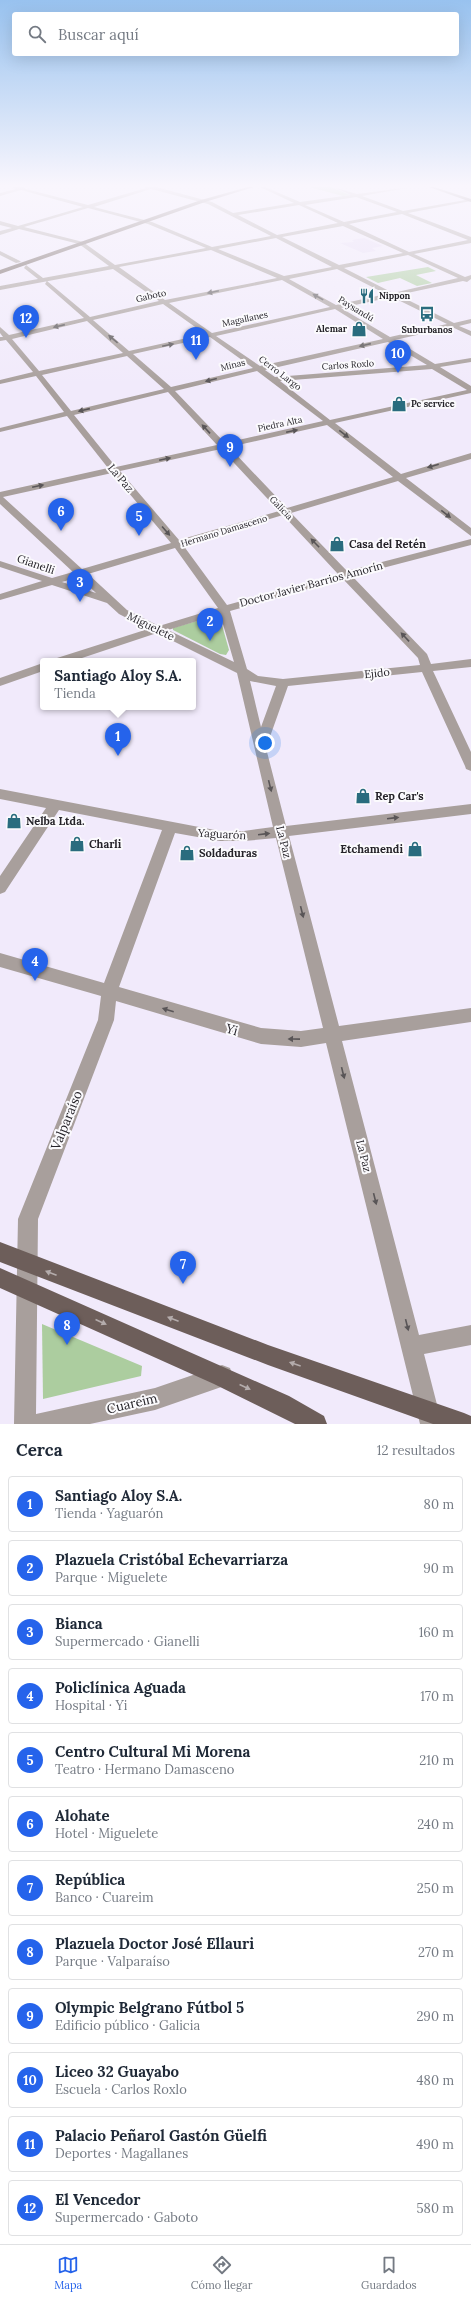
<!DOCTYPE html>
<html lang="es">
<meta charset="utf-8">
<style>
:root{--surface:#fff;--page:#f2f2f3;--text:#1f2937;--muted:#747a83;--line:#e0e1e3;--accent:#2563eb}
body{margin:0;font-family:Lora,serif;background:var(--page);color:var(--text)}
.you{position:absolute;left:265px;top:743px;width:14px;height:14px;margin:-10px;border:3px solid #fff;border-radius:50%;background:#1a73e8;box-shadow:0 0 0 6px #1a73e833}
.badge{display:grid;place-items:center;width:26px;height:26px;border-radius:50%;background:var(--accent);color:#fff;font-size:13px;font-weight:700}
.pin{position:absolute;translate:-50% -33px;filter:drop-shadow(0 1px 2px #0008)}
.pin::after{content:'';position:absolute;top:21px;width:14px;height:12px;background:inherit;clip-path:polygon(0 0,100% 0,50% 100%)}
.popup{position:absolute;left:40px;top:658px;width:156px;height:52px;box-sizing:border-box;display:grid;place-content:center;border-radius:4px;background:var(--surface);filter:drop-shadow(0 1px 3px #0005);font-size:13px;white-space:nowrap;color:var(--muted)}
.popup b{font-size:15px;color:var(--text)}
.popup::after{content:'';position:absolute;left:50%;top:100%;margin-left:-8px;border:8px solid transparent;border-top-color:var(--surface)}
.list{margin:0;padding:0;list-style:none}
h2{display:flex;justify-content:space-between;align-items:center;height:52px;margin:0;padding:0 16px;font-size:17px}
h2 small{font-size:13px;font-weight:400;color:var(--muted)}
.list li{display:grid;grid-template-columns:26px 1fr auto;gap:12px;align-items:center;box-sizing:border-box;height:56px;margin:0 8px 8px;padding:0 8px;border:1px solid var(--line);border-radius:4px}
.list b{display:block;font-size:15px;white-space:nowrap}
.list p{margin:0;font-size:13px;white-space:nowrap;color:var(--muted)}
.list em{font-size:13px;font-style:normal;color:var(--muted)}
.icon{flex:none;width:22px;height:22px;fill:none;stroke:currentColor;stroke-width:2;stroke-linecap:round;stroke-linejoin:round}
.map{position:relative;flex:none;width:471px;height:1424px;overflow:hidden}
.search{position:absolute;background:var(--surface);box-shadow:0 4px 16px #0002;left:12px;right:12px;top:12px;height:44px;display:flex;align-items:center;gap:10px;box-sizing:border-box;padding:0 14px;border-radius:4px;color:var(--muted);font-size:15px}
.sheet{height:820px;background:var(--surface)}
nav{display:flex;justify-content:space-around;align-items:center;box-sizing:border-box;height:56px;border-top:1px solid var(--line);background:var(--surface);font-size:11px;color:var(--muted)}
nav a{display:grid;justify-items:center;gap:2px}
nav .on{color:var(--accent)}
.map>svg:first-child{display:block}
</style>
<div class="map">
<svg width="471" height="1424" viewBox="0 0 471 1424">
<rect width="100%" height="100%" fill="#f1eafb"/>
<!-- built -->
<polygon fill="#e7dcf5" points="364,238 383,246 372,248 376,251 363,253 340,243 354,242 352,240"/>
<!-- green -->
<g fill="#accd9f">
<polygon points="309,187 331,187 350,195 343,196"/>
<polygon points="428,267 436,271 416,275 432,283 417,286 400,278 378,283 366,277"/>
<polygon points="217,615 220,618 229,650 226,655 220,654 173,630 173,628"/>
<polygon points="42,1324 142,1366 141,1376 43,1399"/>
</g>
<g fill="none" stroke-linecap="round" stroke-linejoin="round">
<!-- minor -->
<g fill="#a89f9c" fill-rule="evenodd">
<path d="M 12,187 L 24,187 L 26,189 L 88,205 L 146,188 L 145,187 L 156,187 L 212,202 L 233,213 L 294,203 L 260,187 L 265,187 L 300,202 L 351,195 L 333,187 L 357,194 L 412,187 L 362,196 L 403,211 L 471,199 L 471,201 L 408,213 L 471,237 L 471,243 L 414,254 L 465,277 L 471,275 L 471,279 L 467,282 L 463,281 L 398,295 L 454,323 L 471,319 L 471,323 L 459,326 L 471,331 L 471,336 L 452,327 L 395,340 L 435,364 L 471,358 L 471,362 L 440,367 L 471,386 L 471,393 L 335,423 L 401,474 L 471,453 L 471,459 L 406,478 L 471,528 L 471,536 L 398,481 L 291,513 L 347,571 L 471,539 L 471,545 L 352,576 L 427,654 L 431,664 L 471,659 L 471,667 L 433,671 L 471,752 L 471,771 L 466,769 L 465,766 L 422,672 L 288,686 L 266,748 L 286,826 L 471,804 L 471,814 L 289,836 L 339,1026 L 471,1008 L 471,1022 L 342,1041 L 419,1335 L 471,1325 L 471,1345 L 424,1354 L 442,1424 L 420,1424 L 326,1043 L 301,1047 L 261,1044 L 116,1001 L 114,1020 L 38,1219 L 36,1414 L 155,1388 L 222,1365 L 230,1368 L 233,1376 L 230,1384 L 155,1410 L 90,1424 L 14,1424 L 18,1219 L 98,1020 L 101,996 L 0,967 L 0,953 L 104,983 L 162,830 L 59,810 L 5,892 L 0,894 L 0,876 L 46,808 L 0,799 L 0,789 L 220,831 L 244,831 L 273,827 L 237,673 L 157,633 L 73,661 L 55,661 L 57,658 L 148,629 L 119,614 L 107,603 L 52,585 L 0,600 L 0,594 L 42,581 L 0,567 L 0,561 L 52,578 L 73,572 L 0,504 L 0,492 L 108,468 L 67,416 L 0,432 L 0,428 L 64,412 L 36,376 L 0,384 L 0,380 L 33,372 L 6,340 L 0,341 L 0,337 L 3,337 L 0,333 L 0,327 L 9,335 L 84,318 L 45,284 L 47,281 L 90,317 L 159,301 L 113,269 L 0,290 L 0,286 L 38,279 L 24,268 L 26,265 L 43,278 L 109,266 L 79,244 L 19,229 L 0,235 L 0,231 L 12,228 L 0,225 L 0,221 L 18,226 L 83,207 L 21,190 L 0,196 L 0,193 L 16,189 ZM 151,189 L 208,204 L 271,236 L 212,247 L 152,222 L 94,207 ZM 356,197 L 397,212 L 344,222 L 305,205 ZM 299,205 L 338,223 L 277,235 L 238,215 ZM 88,208 L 148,224 L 206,248 L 115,265 L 83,242 L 24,227 ZM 402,214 L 468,240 L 409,252 L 349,224 ZM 343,226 L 403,253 L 339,265 L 282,237 ZM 276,238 L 332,267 L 284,276 L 218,249 ZM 211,250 L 277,278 L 165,300 L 119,267 ZM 408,255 L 458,278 L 393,293 L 344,268 ZM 337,269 L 386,294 L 336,305 L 289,279 ZM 282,280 L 330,307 L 212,333 L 169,303 ZM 392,297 L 447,324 L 390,337 L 341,308 ZM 163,304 L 205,334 L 129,351 L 93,320 ZM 335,309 L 383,339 L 260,366 L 216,336 ZM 87,321 L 123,353 L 39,371 L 12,339 ZM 210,337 L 253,368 L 171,387 L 133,354 ZM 388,342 L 427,365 L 275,377 L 265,370 ZM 127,356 L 164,389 L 71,411 L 42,375 ZM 432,369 L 467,390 L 330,420 L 280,381 ZM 257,371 L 323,421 L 225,443 L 175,391 ZM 168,392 L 217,445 L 116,467 L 74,415 ZM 327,425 L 393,477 L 287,508 L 229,447 ZM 221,449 L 279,511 L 179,540 L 120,471 ZM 112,473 L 171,543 L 82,569 L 3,497 ZM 283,515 L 338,574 L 227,605 L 183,545 ZM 175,548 L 218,608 L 159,626 L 127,610 L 88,574 ZM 79,577 L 96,593 L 62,582 ZM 343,579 L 418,658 L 420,665 L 283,679 L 258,676 L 247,669 L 230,611 ZM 220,614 L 234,662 L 168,630 L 217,615 ZM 250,681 L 276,686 L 261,727 ZM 175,833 L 220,841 L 244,841 L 276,838 L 323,1028 L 301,1031 L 261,1028 L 119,987 Z"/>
<polygon points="0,251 20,261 21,262 16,263 0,255"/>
<polygon points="43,663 43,671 0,686 0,678"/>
</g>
<!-- major -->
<g fill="#6d5e5a" fill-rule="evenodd">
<polygon points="248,187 254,187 205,202 0,274 0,270 201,200"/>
<polygon points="429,187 434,187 471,199 471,202"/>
<polygon points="0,1242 268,1345 464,1413 471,1416 471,1424 433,1424 268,1365 0,1262"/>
<polygon points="0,1268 289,1396 324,1416 327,1424 295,1424 214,1384 0,1288"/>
</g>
</g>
<!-- one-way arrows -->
<defs><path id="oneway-solid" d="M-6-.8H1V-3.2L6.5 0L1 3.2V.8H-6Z"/></defs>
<g fill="#595557">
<use href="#oneway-solid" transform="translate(213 292) rotate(168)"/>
<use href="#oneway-solid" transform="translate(318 297) rotate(-151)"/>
<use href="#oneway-solid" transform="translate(59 326) rotate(167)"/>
<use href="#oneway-solid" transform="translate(113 339) rotate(-140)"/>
<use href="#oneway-solid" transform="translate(168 345) rotate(-12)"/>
<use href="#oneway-solid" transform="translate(365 345) rotate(167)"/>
<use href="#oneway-solid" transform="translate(211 380) rotate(166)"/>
<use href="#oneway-solid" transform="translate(84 410) rotate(167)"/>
<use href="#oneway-solid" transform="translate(206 429) rotate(-133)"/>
<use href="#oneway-solid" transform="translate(292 431) rotate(-12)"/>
<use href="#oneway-solid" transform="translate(344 434) rotate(38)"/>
<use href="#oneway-solid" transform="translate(165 459) rotate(-12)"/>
<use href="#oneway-solid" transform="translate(433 466) rotate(164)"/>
<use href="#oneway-solid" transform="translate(38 486) rotate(-12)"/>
<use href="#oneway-solid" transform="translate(446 514) rotate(38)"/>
<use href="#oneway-solid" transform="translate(166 531) rotate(49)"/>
<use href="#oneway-solid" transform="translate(315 543) rotate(-134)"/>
<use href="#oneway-solid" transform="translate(405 637) rotate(-133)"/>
<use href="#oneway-solid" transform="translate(270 786) rotate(76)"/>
<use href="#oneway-solid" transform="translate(393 818) rotate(-7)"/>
<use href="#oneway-solid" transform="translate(264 834) rotate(-7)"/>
<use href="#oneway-solid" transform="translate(302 912) rotate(76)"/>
<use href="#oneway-solid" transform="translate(168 1010) rotate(-163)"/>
<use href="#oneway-solid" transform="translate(294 1039) rotate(-179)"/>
<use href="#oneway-solid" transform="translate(343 1073) rotate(76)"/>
<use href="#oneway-solid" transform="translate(375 1199) rotate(76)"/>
<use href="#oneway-solid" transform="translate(407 1325) rotate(76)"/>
</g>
<g fill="#b4acac">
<use href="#oneway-solid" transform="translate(51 1273) rotate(-159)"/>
<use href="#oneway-solid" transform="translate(173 1319) rotate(-159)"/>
<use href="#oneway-solid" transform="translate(101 1322) rotate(24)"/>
<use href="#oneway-solid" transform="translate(295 1364) rotate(-161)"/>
<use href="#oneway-solid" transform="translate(245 1387) rotate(25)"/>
</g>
<!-- sky -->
<linearGradient id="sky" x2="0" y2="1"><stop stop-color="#98c2ef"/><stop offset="0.48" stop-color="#f9f6fd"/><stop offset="1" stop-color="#f9f6fd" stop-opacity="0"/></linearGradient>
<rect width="471" height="386" fill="url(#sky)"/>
<!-- icons -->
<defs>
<g id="restaurant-bare" transform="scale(1.2)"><path d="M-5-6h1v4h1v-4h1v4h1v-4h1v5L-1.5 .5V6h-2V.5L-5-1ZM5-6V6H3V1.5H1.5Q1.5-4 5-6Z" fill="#296c7e" stroke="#fbfafd" stroke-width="2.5" paint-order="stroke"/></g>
<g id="bus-bare" transform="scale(1.2)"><path d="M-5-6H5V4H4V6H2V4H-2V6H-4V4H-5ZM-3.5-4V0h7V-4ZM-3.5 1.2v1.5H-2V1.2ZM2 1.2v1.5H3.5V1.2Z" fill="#296c7e" stroke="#fbfafd" stroke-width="2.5" paint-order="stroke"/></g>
<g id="shop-bare" transform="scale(1.2)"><path d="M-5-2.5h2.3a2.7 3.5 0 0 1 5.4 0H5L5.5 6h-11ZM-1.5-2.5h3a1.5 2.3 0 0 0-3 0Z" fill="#296c7e" stroke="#fbfafd" stroke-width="2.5" paint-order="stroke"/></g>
</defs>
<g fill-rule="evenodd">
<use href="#restaurant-bare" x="367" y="296"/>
<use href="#bus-bare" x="427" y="314"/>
<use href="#shop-bare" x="359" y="329"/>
<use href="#shop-bare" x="399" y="404"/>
<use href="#shop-bare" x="337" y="544"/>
<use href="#shop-bare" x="363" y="796"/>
<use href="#shop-bare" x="14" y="821"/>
<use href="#shop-bare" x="77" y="844"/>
<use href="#shop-bare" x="415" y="849"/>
<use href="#shop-bare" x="187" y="853"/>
</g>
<g text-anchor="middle" stroke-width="4" stroke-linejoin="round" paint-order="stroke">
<!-- far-street labels -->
<g font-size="9" fill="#252329" stroke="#fbfafd">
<text transform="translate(151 296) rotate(-13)" y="3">Gaboto</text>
<text transform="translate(356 309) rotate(31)" y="3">Paysandú</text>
<text transform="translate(245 319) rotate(-12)" y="3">Magallanes</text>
<text transform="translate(233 365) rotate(-14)" y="3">Minas</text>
<text transform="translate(348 365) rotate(-4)" y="3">Carlos Roxlo</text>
<text transform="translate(280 373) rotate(37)" y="3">Cerro Largo</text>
<text transform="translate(280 424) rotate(-12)" y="3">Piedra Alta</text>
<text transform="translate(281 508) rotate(46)" y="3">Galicia</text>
<text transform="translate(224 531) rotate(-17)" y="3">Hermano Damasceno</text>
</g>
<!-- far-poi labels -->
<g font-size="9" font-weight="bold" fill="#252329" stroke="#fbfafd" text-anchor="start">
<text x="379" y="299">Nippon</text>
<text x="347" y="332" text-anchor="end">Alemar</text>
<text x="427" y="333" text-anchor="middle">Suburbanos</text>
<text x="411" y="407">Pc service</text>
</g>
<!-- street labels -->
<g font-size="11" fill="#252329" stroke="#fbfafd">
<text transform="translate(121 478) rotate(50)" y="4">La Paz</text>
<text transform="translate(36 564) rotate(19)" y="4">Gianelli</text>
<text transform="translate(311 584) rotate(-15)" y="4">Doctor Javier Barrios Amorín</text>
<text transform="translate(151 626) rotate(26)" y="4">Miguelete</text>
<text transform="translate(377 673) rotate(-6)" y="4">Ejido</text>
<text transform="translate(222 834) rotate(3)" y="4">Yaguarón</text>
<text transform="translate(284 842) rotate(76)" y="4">La Paz</text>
<text transform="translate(364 1156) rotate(76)" y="4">La Paz</text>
</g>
<!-- poi labels -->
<g font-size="11" font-weight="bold" fill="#252329" stroke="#fbfafd" text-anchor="start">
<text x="349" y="548">Casa del Retén</text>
<text x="375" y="800">Rep Car's</text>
<text x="26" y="825">Nelba Ltda.</text>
<text x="89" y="848">Charli</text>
<text x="403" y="853" text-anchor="end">Etchamendi</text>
<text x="199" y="857">Soldaduras</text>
</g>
<!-- near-street labels -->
<g font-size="13" fill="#252329" stroke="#fbfafd">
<text transform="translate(232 1029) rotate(16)" y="5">Yi</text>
<text transform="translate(66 1120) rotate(-68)" y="5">Valparaíso</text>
<text transform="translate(132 1403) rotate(-13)" y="5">Cuareim</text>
</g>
</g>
</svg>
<div class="you"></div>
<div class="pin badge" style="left:118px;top:756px">1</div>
<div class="popup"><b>Santiago Aloy S.A.</b>Tienda</div>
<div class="pin badge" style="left:210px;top:641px">2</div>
<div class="pin badge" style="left:80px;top:602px">3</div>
<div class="pin badge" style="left:35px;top:981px">4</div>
<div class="pin badge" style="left:139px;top:536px">5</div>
<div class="pin badge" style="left:61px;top:531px">6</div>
<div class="pin badge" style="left:183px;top:1284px">7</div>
<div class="pin badge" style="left:67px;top:1345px">8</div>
<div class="pin badge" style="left:230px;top:467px">9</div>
<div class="pin badge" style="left:398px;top:373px">10</div>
<div class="pin badge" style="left:196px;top:360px">11</div>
<div class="pin badge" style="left:26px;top:338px">12</div>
<div class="search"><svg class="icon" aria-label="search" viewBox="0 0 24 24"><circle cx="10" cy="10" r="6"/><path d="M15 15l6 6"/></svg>Buscar aquí</div>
</div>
<section class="sheet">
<h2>Cerca<small>12 resultados</small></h2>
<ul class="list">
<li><span class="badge">1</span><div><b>Santiago Aloy S.A.</b><p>Tienda · Yaguarón</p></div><em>80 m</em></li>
<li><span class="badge">2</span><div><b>Plazuela Cristóbal Echevarriarza</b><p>Parque · Miguelete</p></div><em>90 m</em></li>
<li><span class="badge">3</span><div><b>Bianca</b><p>Supermercado · Gianelli</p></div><em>160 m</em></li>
<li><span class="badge">4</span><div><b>Policlínica Aguada</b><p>Hospital · Yi</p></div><em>170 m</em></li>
<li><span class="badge">5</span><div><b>Centro Cultural Mi Morena</b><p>Teatro · Hermano Damasceno</p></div><em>210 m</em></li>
<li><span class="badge">6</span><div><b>Alohate</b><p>Hotel · Miguelete</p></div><em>240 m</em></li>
<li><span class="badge">7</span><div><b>República</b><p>Banco · Cuareim</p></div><em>250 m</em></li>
<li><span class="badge">8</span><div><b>Plazuela Doctor José Ellauri</b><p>Parque · Valparaíso</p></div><em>270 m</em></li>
<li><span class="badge">9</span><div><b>Olympic Belgrano Fútbol 5</b><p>Edificio público · Galicia</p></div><em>290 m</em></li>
<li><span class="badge">10</span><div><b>Liceo 32 Guayabo</b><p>Escuela · Carlos Roxlo</p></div><em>480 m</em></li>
<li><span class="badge">11</span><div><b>Palacio Peñarol Gastón Güelfi</b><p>Deportes · Magallanes</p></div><em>490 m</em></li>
<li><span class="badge">12</span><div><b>El Vencedor</b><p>Supermercado · Gaboto</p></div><em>580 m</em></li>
</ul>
</section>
<nav>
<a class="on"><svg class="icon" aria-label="map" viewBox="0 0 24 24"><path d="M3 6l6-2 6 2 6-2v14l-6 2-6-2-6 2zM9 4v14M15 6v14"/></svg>Mapa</a>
<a><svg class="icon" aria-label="directions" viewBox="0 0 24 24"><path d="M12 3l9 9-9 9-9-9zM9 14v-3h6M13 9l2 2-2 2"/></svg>Cómo llegar</a>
<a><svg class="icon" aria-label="saved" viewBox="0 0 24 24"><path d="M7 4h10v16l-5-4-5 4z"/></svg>Guardados</a>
</nav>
